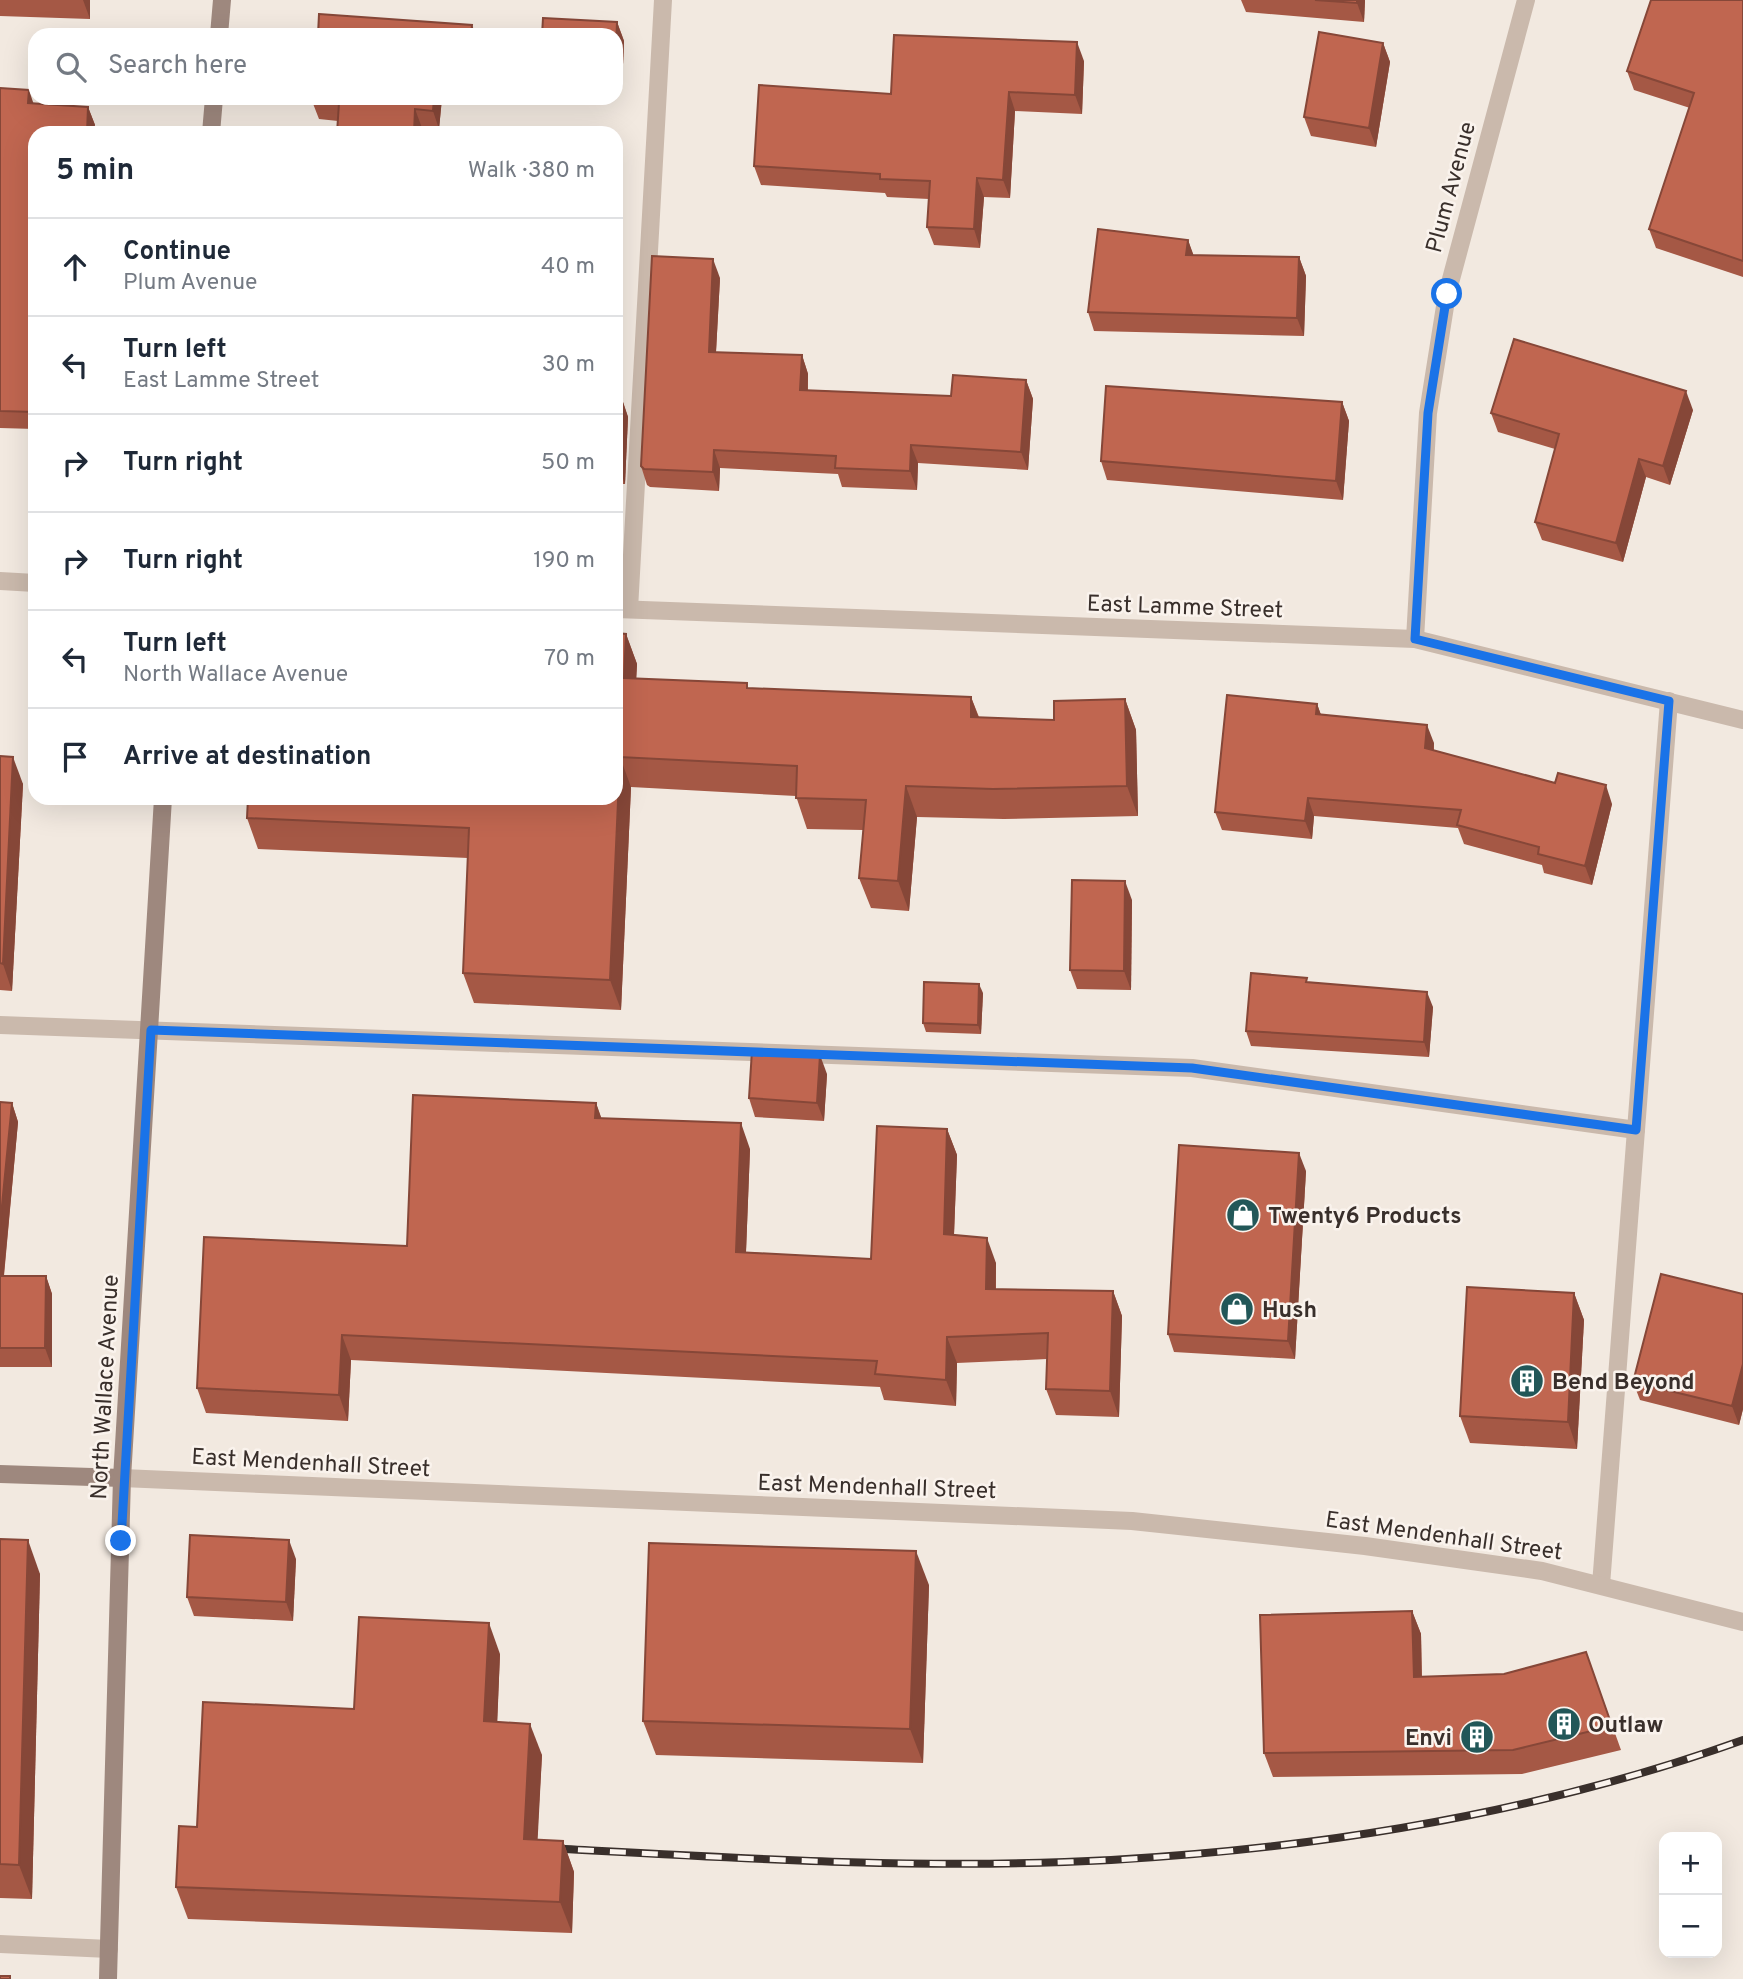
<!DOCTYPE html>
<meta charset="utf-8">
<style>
:root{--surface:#fff;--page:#f2f2f3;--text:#1f2937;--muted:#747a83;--line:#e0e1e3}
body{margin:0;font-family:Overpass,sans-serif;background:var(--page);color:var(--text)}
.controls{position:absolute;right:21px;bottom:21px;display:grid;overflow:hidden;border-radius:14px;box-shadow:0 7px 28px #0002}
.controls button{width:63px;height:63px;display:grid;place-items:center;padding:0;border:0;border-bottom:2px solid var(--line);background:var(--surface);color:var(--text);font:35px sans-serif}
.stop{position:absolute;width:21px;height:21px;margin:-16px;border:5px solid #1a73e8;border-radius:50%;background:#fff}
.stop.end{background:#1a73e8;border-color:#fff;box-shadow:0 2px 7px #0008}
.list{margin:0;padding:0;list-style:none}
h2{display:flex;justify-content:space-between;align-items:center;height:91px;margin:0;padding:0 28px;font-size:30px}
h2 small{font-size:23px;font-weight:400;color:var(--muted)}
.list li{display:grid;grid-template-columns:46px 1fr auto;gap:21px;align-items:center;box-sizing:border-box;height:98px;padding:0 28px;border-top:2px solid var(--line)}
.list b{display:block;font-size:26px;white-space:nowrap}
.list p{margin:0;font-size:23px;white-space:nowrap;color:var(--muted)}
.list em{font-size:23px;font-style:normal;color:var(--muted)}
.icon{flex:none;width:38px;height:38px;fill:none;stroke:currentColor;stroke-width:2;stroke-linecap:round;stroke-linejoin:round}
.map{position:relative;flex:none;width:1743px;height:1979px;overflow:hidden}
.search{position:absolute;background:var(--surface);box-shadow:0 7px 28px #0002;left:28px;top:28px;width:595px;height:77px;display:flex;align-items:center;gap:18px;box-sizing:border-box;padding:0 24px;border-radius:21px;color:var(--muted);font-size:26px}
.panel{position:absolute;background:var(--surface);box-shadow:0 7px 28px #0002;left:28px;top:126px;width:595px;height:679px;border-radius:21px}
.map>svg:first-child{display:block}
</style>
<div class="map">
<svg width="1743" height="1979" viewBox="0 0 1743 1979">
<rect width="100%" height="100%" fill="#f2e9e0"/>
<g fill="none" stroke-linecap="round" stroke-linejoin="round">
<!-- lane -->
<g stroke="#cab9ac" stroke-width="18">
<polyline points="629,609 663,0"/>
<polyline points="0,1025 1192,1068 1636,1130"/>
<polyline points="1601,1585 1669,701"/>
<polyline points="0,1944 109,1949"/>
</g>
<!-- street -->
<g stroke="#cab9ac" stroke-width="18">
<polyline points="0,581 35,583"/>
<polyline points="616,609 1415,639 1743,720"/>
<polyline points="1415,639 1428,413 1447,294 1526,0"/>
<polyline points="122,1478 1132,1521 1365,1546 1542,1571 1743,1622"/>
</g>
<!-- secondary -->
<g stroke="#9e887e" stroke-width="18">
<polyline points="219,35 222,0"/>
<polyline points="211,133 214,98"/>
<polyline points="0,1474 122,1478"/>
<polyline points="108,1979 122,1478 163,798"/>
</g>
<!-- rail casing -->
<g stroke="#392f2b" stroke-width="8">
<path id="rail" d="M 546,1848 C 734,1858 923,1870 1111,1860 C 1325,1848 1542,1812 1743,1740"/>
</g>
<!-- rail -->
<use href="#rail" stroke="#faf3ed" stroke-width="5" stroke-dasharray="16" stroke-linecap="butt"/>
</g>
<!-- wall -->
<g fill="#a55845">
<polygon points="0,0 90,0 90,19 0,16"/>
<polygon points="1241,0 1365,0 1364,22 1246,12"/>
<polygon points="1743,0 1743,277 1656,248 1649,229 1690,108 1634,90 1627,71"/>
<polygon points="617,22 624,41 622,88 616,88 616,35"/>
<polygon points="1383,43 1390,62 1376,147 1311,136 1304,117"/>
<polygon points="1084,61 1082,114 1015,111 1010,198 984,197 980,248 934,245 927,227 929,199 887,197 885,193 761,185 754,166 891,94"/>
<polygon points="0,88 34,104 88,107 95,125 35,133 35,429 0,428"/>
<polygon points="442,98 439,129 422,128 422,133 337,133 338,121 319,119 312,101"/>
<polygon points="1188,240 1193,255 1299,257 1306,276 1304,336 1094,331 1088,312"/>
<polygon points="720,278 716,352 802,355 808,374 808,390 951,396 1026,380 1033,399 1028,470 918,463 917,490 842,487 838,474 720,468 719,491 650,487 647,485 641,466"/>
<polygon points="616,399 622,399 628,417 625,484 616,484"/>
<polygon points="1342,402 1349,421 1343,500 1107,480 1101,461"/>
<polygon points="1693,410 1670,485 1646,477 1623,562 1542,540 1535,522 1555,449 1498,432 1491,413"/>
<polygon points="626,634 637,664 636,678 749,688 971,697 979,717 1054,720 1125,699 1136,730 1138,816 1004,819 917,817 909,911 871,908 859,878 863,830 807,829 796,796 631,787 621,1010 474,1003 463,973 468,858 258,849 247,818"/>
<polygon points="1317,704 1321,715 1434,743 1434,750 1612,804 1592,885 1544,873 1542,865 1464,844 1458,828 1314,816 1312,839 1222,830 1215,812"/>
<polygon points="0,756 23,784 12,991 0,990"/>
<polygon points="1132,900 1131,990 1077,989 1070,970"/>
<polygon points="1308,982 1433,1007 1429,1057 1251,1046 1246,1031"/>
<polygon points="983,993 981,1034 926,1032 923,1023"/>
<polygon points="827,1074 824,1121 755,1117 749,1098"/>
<polygon points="0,1102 12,1103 18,1122 4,1276 46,1276 52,1294 52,1367 0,1367"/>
<polygon points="596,1103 601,1118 750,1149 746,1252 871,1259 947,1129 957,1155 954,1235 996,1263 996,1289 1113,1291 1122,1316 1119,1417 1056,1415 1046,1389 1047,1359 957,1363 956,1406 884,1400 880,1387 351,1360 348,1421 206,1413 197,1388 407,1246"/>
<polygon points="1306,1171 1295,1359 1174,1352 1168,1334"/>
<polygon points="1574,1293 1584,1320 1577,1449 1470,1443 1460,1416"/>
<polygon points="1743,1294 1743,1409 1739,1425 1640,1400 1633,1382"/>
<polygon points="0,1539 40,1574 32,1899 0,1898"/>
<polygon points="296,1559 293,1621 194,1616 187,1597"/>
<polygon points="929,1585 923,1763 656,1755 643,1721"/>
<polygon points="1412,1611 1421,1634 1422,1677 1504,1674 1586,1652 1621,1750 1522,1774 1273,1777 1264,1753"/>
<polygon points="500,1654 497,1722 542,1755 537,1840 563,1841 574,1872 572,1933 188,1919 176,1887 197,1827 354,1709"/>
</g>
<!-- shaded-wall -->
<g fill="#864738">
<polygon points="83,0 90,0 90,19"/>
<polygon points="1357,0 1365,0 1364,22 1357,3"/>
<polygon points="617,22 624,41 622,88 616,72"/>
<polygon points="472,25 476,35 471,35"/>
<polygon points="1077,42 1084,61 1082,114 1075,95"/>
<polygon points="1383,43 1390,62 1376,147 1369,128"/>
<polygon points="29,90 35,108 28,103"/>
<polygon points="1009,92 1015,111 1010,198 1003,180"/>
<polygon points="434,98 442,98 439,129 433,111"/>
<polygon points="88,107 95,125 94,133 87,133"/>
<polygon points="415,109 422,128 422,133 414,133"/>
<polygon points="977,178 984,197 980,248 974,229"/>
<polygon points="1188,240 1195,259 1186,255"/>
<polygon points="1299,257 1306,276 1304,336 1297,318"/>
<polygon points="713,259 720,278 715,370 709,352"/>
<polygon points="802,355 808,374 807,409 800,390"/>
<polygon points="1026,380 1033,399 1028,470 1021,452"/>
<polygon points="1686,391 1693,410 1670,485 1663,466"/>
<polygon points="622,399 628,417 625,484 618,466"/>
<polygon points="1342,402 1349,421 1343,500 1336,481"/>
<polygon points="911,445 918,463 917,490 910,471"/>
<polygon points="714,450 720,468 719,491 713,472"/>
<polygon points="1639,459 1646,477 1623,562 1616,543"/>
<polygon points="626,634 637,664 635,708 624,678"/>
<polygon points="971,697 982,727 971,717"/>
<polygon points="1125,699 1136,730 1138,816 1127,786"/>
<polygon points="1317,704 1324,723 1316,714"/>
<polygon points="1427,725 1434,743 1432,767 1425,748"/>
<polygon points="13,757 23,784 12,991 3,964"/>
<polygon points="620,757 631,787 621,1010 610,980"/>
<polygon points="1606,785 1612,804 1592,885 1585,866"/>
<polygon points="906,786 917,817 909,911 898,881"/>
<polygon points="1308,798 1314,816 1312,839 1305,821"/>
<polygon points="1125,881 1132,900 1131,990 1124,971"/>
<polygon points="979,984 983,993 981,1034 978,1025"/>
<polygon points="1427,992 1433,1007 1429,1057 1424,1042"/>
<polygon points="820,1055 827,1074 824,1121 817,1103"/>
<polygon points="12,1103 18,1122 2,1294 0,1289 0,1226"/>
<polygon points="596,1103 605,1128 595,1118"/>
<polygon points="741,1123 750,1149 745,1277 736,1252"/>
<polygon points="947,1129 957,1155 953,1260 944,1234"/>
<polygon points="1299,1153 1306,1171 1295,1359 1288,1341"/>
<polygon points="987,1238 996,1263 995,1315 986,1289"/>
<polygon points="46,1276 52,1294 52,1367 45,1348"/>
<polygon points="1113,1291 1122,1316 1119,1417 1110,1391"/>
<polygon points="1574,1293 1584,1320 1577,1449 1568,1422"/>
<polygon points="342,1335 351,1360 348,1421 339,1395"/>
<polygon points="947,1337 957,1363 956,1406 946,1380"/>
<polygon points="1743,1364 1743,1409 1739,1425 1732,1406"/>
<polygon points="28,1540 40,1574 32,1899 19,1865"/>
<polygon points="289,1540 296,1559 293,1621 286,1602"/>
<polygon points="916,1551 929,1585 923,1763 910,1729"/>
<polygon points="1412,1611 1421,1634 1422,1701 1414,1677"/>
<polygon points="489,1623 500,1654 496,1753 484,1721"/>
<polygon points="530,1724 542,1755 536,1871 524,1839"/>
<polygon points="563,1841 574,1872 572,1933 560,1902"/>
</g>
<!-- building -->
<g fill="#c06650" stroke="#864738" stroke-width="2">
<polygon points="1315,0 1357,0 1357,3"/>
<polygon points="1651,0 1743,0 1743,261 1649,229 1694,93 1627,71"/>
<polygon points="319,14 472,25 471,35 318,35"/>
<polygon points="543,18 617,22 616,49 616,35 542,35"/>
<polygon points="1319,32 1383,43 1369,128 1304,117"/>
<polygon points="894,35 1077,42 1075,95 1009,92 1003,180 977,178 974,229 927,227 930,181 880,179 880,174 754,166 759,85 891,94"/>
<polygon points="0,88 29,90 28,103 88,107 87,133 35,133 35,412 0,411"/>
<polygon points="313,98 434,98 433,111 415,109 414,133 337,133 339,103 312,101"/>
<polygon points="1098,229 1188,240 1186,255 1299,257 1297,318 1088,312"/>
<polygon points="652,256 713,259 709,352 802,355 800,390 951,396 953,375 1026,380 1021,452 911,445 910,471 835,468 836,456 714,450 713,472 644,469 641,466"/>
<polygon points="1514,339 1686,391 1663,466 1639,459 1616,543 1535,522 1559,434 1491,413"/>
<polygon points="1106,386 1342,402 1336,481 1101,461"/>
<polygon points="616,399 622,399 618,466 616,466"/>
<polygon points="616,633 626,634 624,678 747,683 747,688 971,697 971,717 1054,720 1054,701 1125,699 1127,786 993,789 906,786 898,881 859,878 866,800 796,798 797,766 620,757 610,980 463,973 469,828 247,818 248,798 616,798"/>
<polygon points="1227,695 1317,704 1316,714 1427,725 1425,748 1555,783 1558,773 1606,785 1585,866 1538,854 1539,847 1457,825 1461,810 1308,798 1305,821 1215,812"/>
<polygon points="0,756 13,757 3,964 0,963"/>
<polygon points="1072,880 1125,881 1124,971 1070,970"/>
<polygon points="1251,973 1307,978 1306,982 1427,992 1424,1042 1246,1031"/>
<polygon points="924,982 979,984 978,1025 923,1023"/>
<polygon points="752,1050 820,1055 817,1103 749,1098"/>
<polygon points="413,1095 596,1103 595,1118 741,1123 736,1252 871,1259 877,1126 947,1129 944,1234 987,1238 986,1289 1113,1291 1110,1391 1046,1389 1048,1333 947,1337 946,1380 875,1374 877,1361 342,1335 339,1395 197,1388 204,1237 407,1246"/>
<polygon points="0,1102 12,1103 0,1226"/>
<polygon points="1179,1145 1299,1153 1288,1341 1168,1334"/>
<polygon points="1661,1274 1743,1294 1743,1364 1732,1406 1633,1382"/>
<polygon points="0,1276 46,1276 45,1348 0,1348"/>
<polygon points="1467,1287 1574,1293 1568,1422 1460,1416"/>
<polygon points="190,1535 289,1540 286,1602 187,1597"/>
<polygon points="0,1539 28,1540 19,1865 0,1864"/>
<polygon points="649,1543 916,1551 910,1729 643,1721"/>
<polygon points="1412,1611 1414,1677 1504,1674 1586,1652 1612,1726 1513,1750 1264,1753 1260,1615"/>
<polygon points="359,1617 489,1623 484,1721 530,1724 524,1839 563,1841 560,1902 176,1887 179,1826 197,1827 203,1702 354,1709"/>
<rect x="0" y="1976" width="10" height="3"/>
</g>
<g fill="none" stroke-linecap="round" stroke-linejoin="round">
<!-- route -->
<polyline stroke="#1a73e8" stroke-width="9" points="121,1541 151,1030 1192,1068 1636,1130 1669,701 1415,639 1428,413 1447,294"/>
</g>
<!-- icons -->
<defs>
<g id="shop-disc" transform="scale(1.75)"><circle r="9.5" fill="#225758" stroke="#faf3ed"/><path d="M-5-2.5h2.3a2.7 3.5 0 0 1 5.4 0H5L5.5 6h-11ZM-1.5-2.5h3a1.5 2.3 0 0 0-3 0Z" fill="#fff"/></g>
<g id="building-disc" transform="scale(1.75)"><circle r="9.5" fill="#225758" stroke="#faf3ed"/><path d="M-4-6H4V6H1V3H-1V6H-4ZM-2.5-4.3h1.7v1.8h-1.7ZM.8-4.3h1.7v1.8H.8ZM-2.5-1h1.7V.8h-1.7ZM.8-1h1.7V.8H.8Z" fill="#fff"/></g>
</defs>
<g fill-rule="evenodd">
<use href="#shop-disc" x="1243" y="1215"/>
<use href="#shop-disc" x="1237" y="1309"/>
<use href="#building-disc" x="1527" y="1381"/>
<use href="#building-disc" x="1564" y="1724"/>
<use href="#building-disc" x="1477" y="1737"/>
</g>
<g text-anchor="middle" stroke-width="5" stroke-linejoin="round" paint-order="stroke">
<!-- street labels -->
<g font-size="23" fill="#392f2b" stroke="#faf3ed">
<text transform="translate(1450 187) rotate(-75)" y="8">Plum Avenue</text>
<text transform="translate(1185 606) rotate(2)" y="8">East Lamme Street</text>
<text transform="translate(104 1387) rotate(-87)" y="8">North Wallace Avenue</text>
<text transform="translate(311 1462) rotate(3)" y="8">East Mendenhall Street</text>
<text transform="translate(877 1486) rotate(2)" y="8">East Mendenhall Street</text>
<text transform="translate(1444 1535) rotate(8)" y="8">East Mendenhall Street</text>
</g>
<!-- poi labels -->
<g font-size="23" font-weight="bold" fill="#392f2b" stroke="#faf3ed" text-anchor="start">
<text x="1268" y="1223">Twenty6 Products</text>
<text x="1262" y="1317">Hush</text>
<text x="1552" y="1389">Bend Beyond</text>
<text x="1588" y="1732">Outlaw</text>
<text x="1452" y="1745" text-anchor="end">Envi</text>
</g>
</g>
</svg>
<div class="controls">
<button>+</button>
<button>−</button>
</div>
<div class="stop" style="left:1447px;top:294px"></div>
<div class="stop end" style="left:121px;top:1541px"></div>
<div class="search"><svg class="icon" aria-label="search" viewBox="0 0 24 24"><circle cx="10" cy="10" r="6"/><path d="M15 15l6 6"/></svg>Search here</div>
<section class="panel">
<h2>5 min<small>Walk · 380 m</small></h2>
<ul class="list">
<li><svg class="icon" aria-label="ahead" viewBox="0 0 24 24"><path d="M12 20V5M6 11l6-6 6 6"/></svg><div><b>Continue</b><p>Plum Avenue</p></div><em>40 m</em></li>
<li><svg class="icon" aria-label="left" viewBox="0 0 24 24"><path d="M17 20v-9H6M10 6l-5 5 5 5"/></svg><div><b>Turn left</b><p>East Lamme Street</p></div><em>30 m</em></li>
<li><svg class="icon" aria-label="right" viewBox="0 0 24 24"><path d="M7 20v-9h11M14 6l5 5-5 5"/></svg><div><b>Turn right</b></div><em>50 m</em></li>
<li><svg class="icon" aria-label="right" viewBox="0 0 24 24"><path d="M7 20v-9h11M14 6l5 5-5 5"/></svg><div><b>Turn right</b></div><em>190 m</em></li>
<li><svg class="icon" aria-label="left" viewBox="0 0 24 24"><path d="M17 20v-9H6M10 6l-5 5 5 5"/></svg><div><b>Turn left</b><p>North Wallace Avenue</p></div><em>70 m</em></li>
<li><svg class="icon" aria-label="arrive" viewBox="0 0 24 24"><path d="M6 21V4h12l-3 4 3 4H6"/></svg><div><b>Arrive at destination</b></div></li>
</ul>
</section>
</div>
